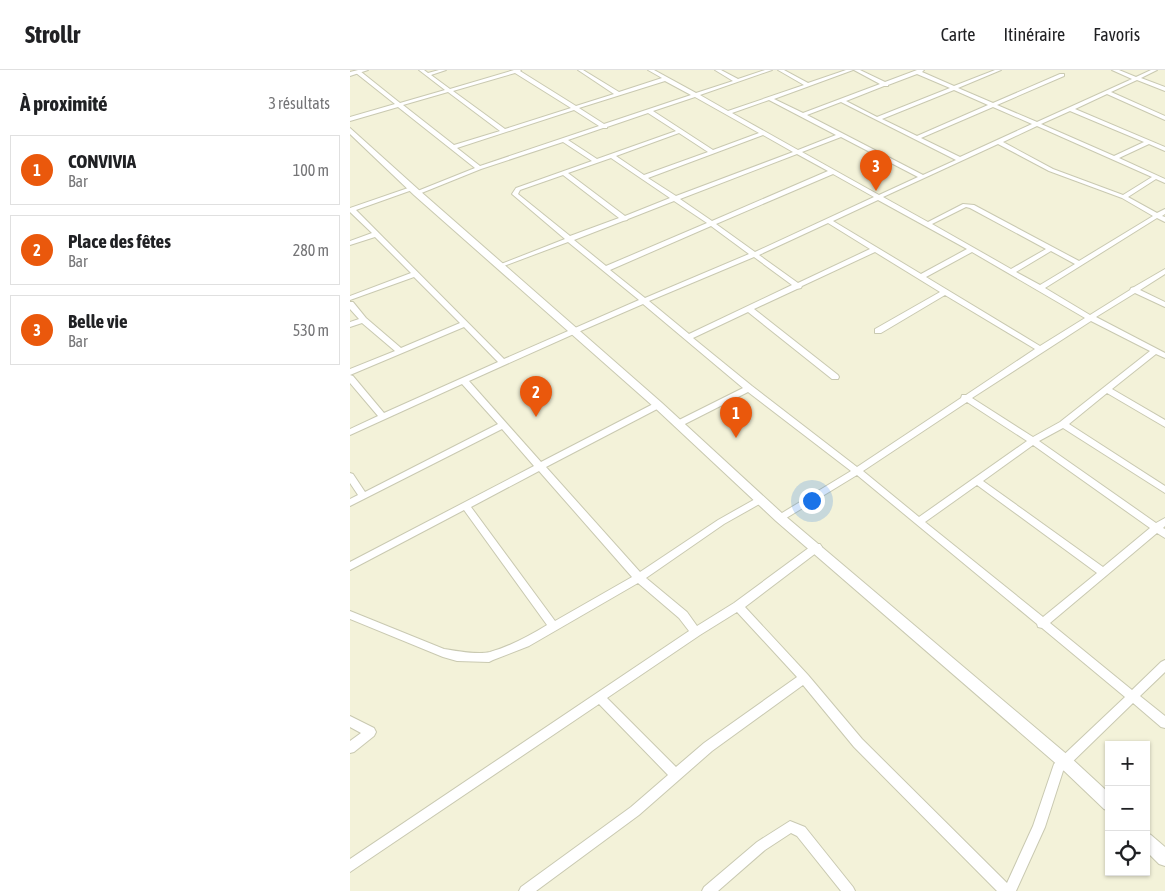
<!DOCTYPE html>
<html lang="fr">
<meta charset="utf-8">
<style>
:root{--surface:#fff;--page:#f2f2f2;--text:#202124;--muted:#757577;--line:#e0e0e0;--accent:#ea580c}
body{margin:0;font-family:"Asap Condensed",sans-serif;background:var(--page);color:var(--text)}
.controls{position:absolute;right:15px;bottom:15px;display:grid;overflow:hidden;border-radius:0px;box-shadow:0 1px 4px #0004}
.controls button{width:45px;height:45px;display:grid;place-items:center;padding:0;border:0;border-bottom:1px solid var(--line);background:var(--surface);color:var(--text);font:25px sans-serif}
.you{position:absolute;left:461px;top:430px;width:18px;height:18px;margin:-12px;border:4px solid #fff;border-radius:50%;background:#1a73e8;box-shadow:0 0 0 8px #1a73e833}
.badge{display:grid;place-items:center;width:32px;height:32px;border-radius:50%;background:var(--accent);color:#fff;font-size:16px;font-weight:700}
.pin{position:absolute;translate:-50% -41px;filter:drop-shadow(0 1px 2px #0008)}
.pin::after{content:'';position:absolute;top:26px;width:18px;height:15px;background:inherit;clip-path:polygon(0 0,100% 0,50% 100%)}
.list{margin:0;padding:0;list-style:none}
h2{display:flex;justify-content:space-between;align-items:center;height:65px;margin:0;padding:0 20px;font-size:21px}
h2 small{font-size:16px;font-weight:400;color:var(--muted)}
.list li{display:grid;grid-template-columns:32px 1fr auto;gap:15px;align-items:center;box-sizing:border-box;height:70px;margin:0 10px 10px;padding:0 10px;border:1px solid var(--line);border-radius:0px}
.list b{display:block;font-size:19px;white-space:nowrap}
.list p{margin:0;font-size:16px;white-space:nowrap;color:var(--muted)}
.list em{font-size:16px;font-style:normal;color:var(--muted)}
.icon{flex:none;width:28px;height:28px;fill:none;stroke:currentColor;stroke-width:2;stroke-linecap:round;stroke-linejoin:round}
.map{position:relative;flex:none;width:815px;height:821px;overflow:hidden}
header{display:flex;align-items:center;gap:30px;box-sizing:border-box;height:70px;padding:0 25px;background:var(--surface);border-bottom:1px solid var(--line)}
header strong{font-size:24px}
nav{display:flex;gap:28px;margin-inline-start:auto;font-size:18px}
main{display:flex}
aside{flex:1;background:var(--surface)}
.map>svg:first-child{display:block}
</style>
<header>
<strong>Strollr</strong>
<nav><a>Carte</a><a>Itinéraire</a><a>Favoris</a></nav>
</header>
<main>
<aside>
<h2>À proximité<small>3 résultats</small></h2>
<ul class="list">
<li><span class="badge">1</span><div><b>CONVIVIA</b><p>Bar</p></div><em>100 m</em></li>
<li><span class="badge">2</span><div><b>Place des fêtes</b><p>Bar</p></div><em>280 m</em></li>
<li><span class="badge">3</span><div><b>Belle vie</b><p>Bar</p></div><em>530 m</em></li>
</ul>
</aside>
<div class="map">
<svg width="815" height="821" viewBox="0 0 815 821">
<rect width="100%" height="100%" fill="#f3f2d9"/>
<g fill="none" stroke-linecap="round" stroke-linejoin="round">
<!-- minor casing -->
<g stroke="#c9c9b1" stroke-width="2">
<g id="minor">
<path d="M 69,0 L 74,0 L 78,3 L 89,0 L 96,0 L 81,5 L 100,19 L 164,0 L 171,0 L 170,1 L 226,36 L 264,24 L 228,0 L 233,0 L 269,22 L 312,8 L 298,0 L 304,0 L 346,23 L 383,11 L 365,0 L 371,0 L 388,9 L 415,0 L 422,0 L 350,25 L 378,41 L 454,15 L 428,0 L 434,0 L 458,13 L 496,0 L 503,0 L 424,29 L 453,43 L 530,14 L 504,0 L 510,0 L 535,12 L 567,0 L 574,0 L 572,2 L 604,16 L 645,0 L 651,0 L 608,18 L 643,33 L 710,4 L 714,4 L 714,6 L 647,35 L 687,52 L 782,9 L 762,0 L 769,0 L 786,7 L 801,0 L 807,0 L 791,8 L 815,17 L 815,21 L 787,10 L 761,22 L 815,46 L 815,50 L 757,24 L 725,39 L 815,77 L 815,81 L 799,74 L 769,88 L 815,109 L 815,113 L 806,109 L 778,127 L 807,143 L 815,139 L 815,144 L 812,146 L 815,147 L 815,152 L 807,148 L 695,218 L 740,245 L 780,220 L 781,218 L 784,217 L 815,199 L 815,204 L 790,220 L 815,232 L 815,237 L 785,223 L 746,247 L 815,283 L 815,288 L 806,284 L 762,319 L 815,350 L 815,357 L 757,323 L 719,354 L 815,416 L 815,423 L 713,358 L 689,371 L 806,453 L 815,448 L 815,456 L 813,458 L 815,459 L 815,468 L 807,463 L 700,553 L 782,620 L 811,592 L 815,590 L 815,602 L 790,626 L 815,646 L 815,658 L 811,657 L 783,633 L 713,701 L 695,757 L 666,821 L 647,821 L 504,677 L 453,615 L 362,681 L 289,745 L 186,821 L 169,821 L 171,817 L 281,737 L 318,705 L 249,634 L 0,802 L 0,789 L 339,561 L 329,548 L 288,513 L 179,576 L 143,590 L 139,592 L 107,591 L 93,587 L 0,549 L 0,541 L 94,579 C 106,581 128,585 140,582 C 161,576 179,566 197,555 L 114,440 L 0,500 L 0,492 L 184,396 L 152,359 L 0,436 L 0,429 L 8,425 L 0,413 L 0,403 L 3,404 L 15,422 L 148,354 L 112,314 L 0,365 L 0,359 L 28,346 L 0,313 L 0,305 L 3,306 L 34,343 L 148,292 L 114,257 L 0,305 L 0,299 L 45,281 L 12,253 L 0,257 L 0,252 L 9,249 L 0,239 L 0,232 L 3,232 L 16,248 L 51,278 L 110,253 L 64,207 L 0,230 L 0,226 L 61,203 L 25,167 L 0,175 L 0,171 L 22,163 L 0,142 L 0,138 L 61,117 L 65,117 L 65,119 L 6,140 L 154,289 L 289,230 L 218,172 L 151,197 L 147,197 L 146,196 L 215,169 L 162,124 L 166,118 L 242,91 L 213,72 L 131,99 L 69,124 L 65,124 L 65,122 L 125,98 L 48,37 L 0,51 L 0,47 L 45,34 L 6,3 L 6,1 L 10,1 L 50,33 L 95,20 ZM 165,3 L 221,38 L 155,59 L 103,21 ZM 567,4 L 600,18 L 527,47 L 496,31 L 534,16 L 538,16 L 538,15 ZM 315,11 L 341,25 L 254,54 L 229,38 ZM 604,20 L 638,35 L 567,66 L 532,49 ZM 98,22 L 150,61 L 104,75 L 53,35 ZM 345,27 L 409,63 L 363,80 L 303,41 ZM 419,30 L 486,65 L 448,80 L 382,43 ZM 491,32 L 606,90 L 573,105 L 457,45 ZM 643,37 L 682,54 L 610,87 L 571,68 ZM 224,40 L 249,56 L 130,96 L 107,78 ZM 720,41 L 794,72 L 764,86 L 691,54 ZM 298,43 L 326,61 L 247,89 L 218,70 L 253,58 L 257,58 L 257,57 ZM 687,56 L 802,107 L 773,125 L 703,99 L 653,72 ZM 329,63 L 358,82 L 294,105 L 266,86 ZM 413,65 L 443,82 L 326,126 L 298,108 ZM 491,67 L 568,107 L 529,125 L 452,82 ZM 648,74 L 699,101 L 772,128 L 803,146 L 729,191 L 624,135 L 613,134 L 578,152 L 533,127 ZM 447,84 L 478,101 L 362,151 L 330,129 ZM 261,88 L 320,128 L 275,146 L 218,103 ZM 483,104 L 524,127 L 405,182 L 366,154 ZM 213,105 L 269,148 L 220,166 L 168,124 L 170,120 ZM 528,130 L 617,179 L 571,204 L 483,151 ZM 324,131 L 357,153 L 256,196 L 224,170 L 273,151 L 277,150 L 278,149 ZM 616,137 L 620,138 L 696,179 L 661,199 L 582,154 ZM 478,153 L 520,179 L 448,213 L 409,185 ZM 361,156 L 399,184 L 295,228 L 260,200 ZM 701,181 L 725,194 L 690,215 L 666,202 ZM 525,182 L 590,222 L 525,259 L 525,263 L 531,263 L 595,225 L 685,279 L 616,325 L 612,325 L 611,328 L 507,397 L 402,316 L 343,268 L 398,242 L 482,309 L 488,309 L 489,307 L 488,305 L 404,239 L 447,219 L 451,218 L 452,216 ZM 622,182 L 735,248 L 690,276 L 576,207 ZM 404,187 L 442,215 L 339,264 L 299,231 ZM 293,234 L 393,318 L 325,352 L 324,354 L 325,356 L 331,356 L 398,322 L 501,401 L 427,446 L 425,448 L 427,450 L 433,450 L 507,405 L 687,554 L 688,557 L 692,558 L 775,627 L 704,694 L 683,756 L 657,813 L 512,669 L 458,605 L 395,537 L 470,480 L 472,477 L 470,474 L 464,474 L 384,533 L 347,556 L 337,542 L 296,508 L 374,454 L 413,432 L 414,430 L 413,428 L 407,428 L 368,450 L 290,502 L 196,397 L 311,337 L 312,335 L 311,333 L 305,333 L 191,392 L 119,311 L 226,263 ZM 741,251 L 800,281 L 710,352 L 683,367 L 622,328 ZM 617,332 L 677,371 L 569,447 L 513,401 ZM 683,375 L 800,458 L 753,497 L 633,411 ZM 189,401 L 282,507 L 205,551 L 121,437 ZM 627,415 L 747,503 L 693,547 L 575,452 ZM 387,542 L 447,607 L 354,673 L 326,697 L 257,628 L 350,565 Z"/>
<polygon points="0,646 24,658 26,662 24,666 4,682 0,683 0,671 11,663 0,657"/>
<polygon points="440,751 455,757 503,817 505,821 491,821 447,766 441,763 415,780 368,821 352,821 354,817 407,772"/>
</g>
</g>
<!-- tertiary casing -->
<g stroke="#c9c9b1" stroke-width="2">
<g id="tertiary">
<polygon points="8,0 18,0 0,6 0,2"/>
<polygon points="0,58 70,121 312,333 434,445 720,687 759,723 759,741 754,739 710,697 426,451 304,337 64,125 0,64"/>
<polygon points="796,762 801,765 815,777 815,796 809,794 796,781"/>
</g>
</g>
<!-- minor -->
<use href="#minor" fill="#fff" fill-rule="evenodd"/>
<!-- tertiary -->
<use href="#tertiary" fill="#fff" fill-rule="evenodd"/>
</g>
</svg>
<div class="controls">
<button>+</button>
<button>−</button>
<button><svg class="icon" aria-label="locate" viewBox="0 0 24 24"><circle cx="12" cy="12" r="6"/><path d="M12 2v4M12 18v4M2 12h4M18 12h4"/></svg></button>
</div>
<div class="you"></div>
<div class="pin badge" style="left:386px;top:368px">1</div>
<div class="pin badge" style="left:186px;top:347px">2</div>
<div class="pin badge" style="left:526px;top:121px">3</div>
</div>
</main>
